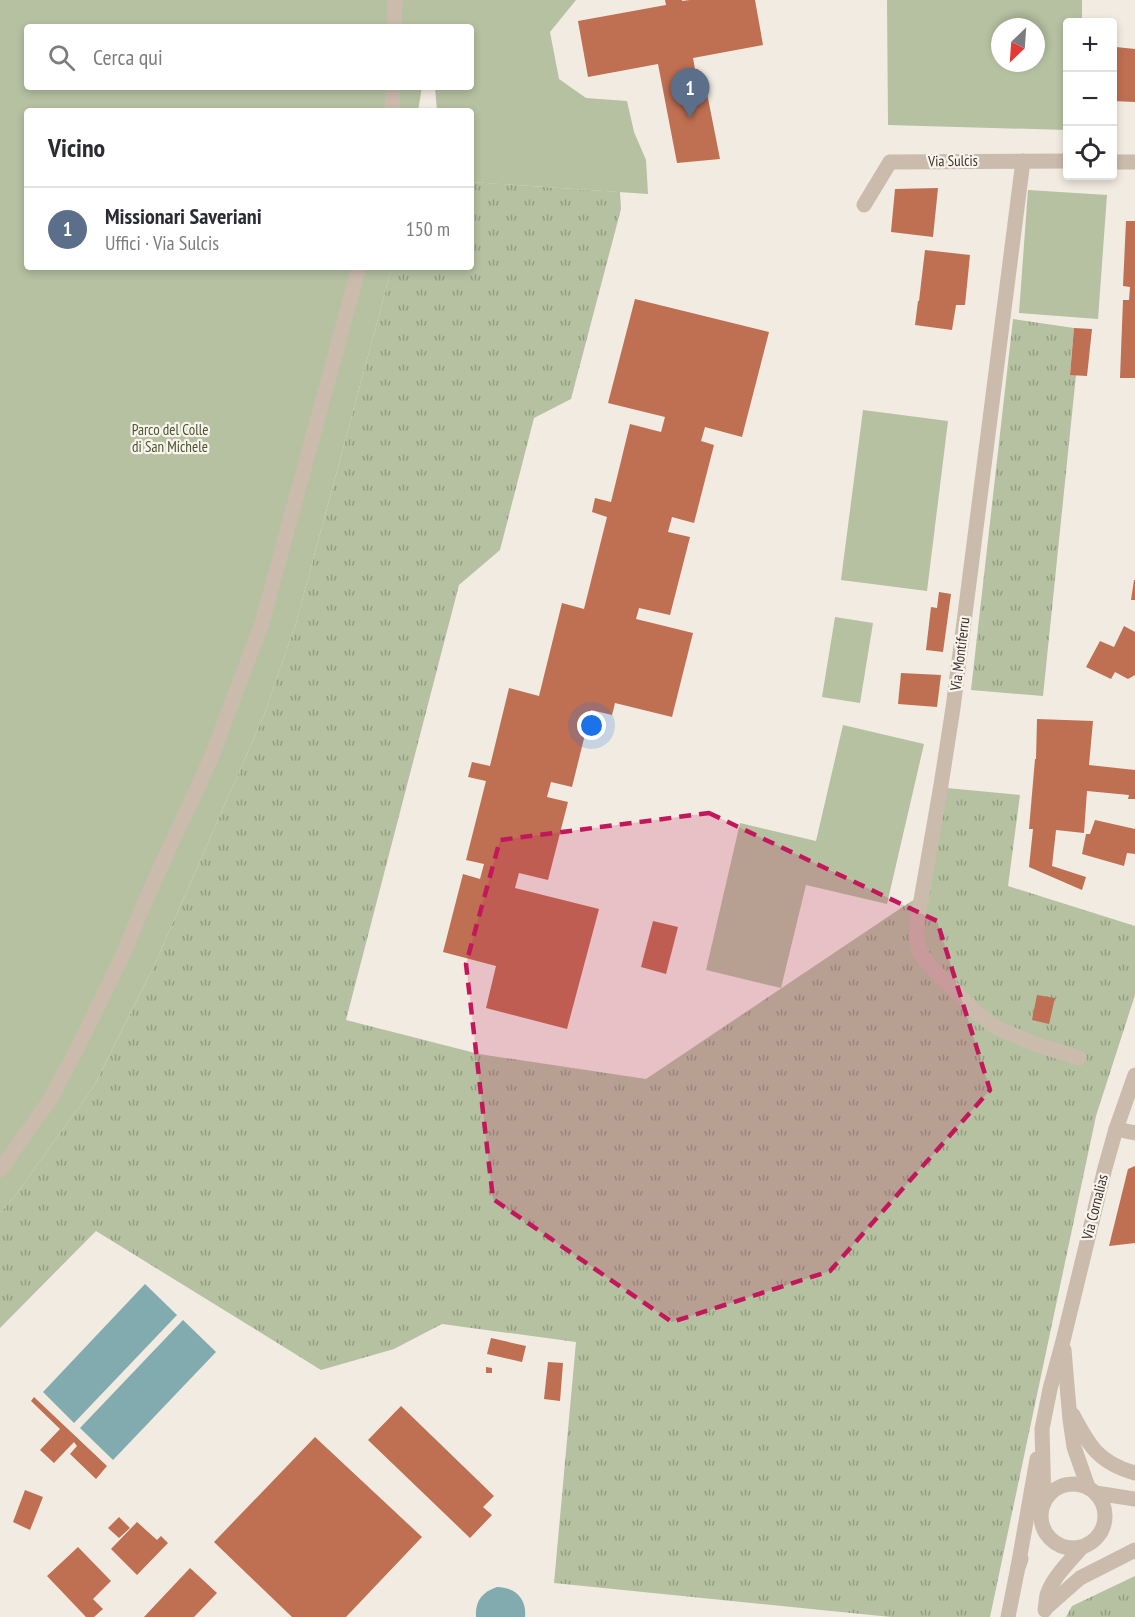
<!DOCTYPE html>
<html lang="it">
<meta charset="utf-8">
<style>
:root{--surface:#fff;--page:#f7f7f7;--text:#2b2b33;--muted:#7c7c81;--line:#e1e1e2;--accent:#235358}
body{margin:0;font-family:"PT Sans Narrow",sans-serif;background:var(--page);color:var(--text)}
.controls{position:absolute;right:18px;top:18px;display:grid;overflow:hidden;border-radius:6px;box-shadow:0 3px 9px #0003}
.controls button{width:54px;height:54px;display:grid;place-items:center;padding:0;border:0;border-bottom:2px solid var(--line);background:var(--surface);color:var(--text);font:30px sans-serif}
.compass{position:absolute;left:991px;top:18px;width:54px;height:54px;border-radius:50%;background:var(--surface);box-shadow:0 3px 9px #0003;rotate:205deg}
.you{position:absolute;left:592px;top:726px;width:21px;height:21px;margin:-15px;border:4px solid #fff;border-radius:50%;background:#1a73e8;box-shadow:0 0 0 9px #1a73e833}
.badge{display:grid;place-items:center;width:39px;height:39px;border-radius:50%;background:var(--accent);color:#fff;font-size:20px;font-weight:700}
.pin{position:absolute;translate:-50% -50px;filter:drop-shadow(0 2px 3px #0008)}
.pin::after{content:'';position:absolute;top:32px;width:21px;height:18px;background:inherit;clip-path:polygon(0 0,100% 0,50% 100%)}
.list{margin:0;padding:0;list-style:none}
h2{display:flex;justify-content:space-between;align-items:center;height:78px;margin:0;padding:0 24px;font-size:26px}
h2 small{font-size:20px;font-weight:400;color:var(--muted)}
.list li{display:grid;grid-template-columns:39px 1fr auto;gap:18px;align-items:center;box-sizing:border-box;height:84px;padding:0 24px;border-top:2px solid var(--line)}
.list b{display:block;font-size:22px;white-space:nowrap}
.list p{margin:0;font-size:20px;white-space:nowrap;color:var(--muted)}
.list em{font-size:20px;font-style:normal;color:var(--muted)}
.icon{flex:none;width:33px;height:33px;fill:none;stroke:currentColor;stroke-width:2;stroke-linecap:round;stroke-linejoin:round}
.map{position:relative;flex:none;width:1135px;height:1617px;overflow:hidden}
.search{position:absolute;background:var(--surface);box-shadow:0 3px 9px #0003;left:24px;top:24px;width:450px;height:66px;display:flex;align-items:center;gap:15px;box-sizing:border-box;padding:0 21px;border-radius:6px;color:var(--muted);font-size:22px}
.panel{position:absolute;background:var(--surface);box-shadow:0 3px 9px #0003;left:24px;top:108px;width:450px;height:162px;border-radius:6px}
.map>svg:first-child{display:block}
</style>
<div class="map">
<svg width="1135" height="1617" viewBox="0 0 1135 1617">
<defs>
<pattern id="grass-tufts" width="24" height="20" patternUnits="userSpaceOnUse" patternTransform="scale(1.5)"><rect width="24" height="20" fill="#b5c1a1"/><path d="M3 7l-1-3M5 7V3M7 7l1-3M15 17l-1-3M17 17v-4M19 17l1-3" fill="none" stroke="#949d83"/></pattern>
</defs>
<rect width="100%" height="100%" fill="#f2ebe1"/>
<!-- grass -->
<g fill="url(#grass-tufts)">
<polygon points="471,182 620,192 621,209 571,399 534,418 500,550 459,585 346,1020 479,1054 646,1079 907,904 930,890 947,788 1020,795 1008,886 1135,926 1135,995 1096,1116 990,1617 891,1617 554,1583 576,1342 442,1324 394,1349 321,1370 96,1231 0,1328 0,1213 15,1196 94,1086 154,966 264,715 296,623 392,267 471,267"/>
<polygon points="1013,319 1074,328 1070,374 1076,375 1043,696 971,690"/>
<polygon points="1135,1576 1135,1617 1066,1617 1072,1606"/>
</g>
<!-- park -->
<g fill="#b5c1a1" fill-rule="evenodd">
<polygon points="0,0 576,0 550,32 559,79 586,98 627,101 634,132 646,160 648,194 471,182 471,111 437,111 435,87 471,87 471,27 27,27 27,87 422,87 418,111 27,111 27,267 392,267 296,623 264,715 154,966 94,1086 15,1196 0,1213"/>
<path d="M 887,0 L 1082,0 L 1082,22 L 1068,22 L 1067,130 L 888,125 ZM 1000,27 L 1036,27 L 1036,63 L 1000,63 Z"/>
<polygon points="1028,190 1107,195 1098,319 1019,313"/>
<polygon points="863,410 948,421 927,591 841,580"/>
<polygon points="835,617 873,623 860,703 822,697"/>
<polygon points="843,725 924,744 887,904 806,885 781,988 706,970 740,823 816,841"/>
</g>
<!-- water -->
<g fill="#81abae">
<polygon points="145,1284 177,1315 74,1423 43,1392"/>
<polygon points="183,1320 216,1352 113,1460 80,1428"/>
<path d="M 497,1587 C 515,1587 527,1599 525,1617 L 476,1617 C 475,1601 482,1592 497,1587 Z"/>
</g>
<!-- building -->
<g fill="#bf6f52">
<polygon points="665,0 682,0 682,1 690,0 755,0 763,45 693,58 695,69 698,69 699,73 703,73 720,159 677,163 658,64 588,77 578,21 666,5"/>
<polygon points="1116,47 1135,49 1135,102 1113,101"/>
<polygon points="938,188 933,237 891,232 895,189"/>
<polygon points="1126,221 1135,221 1135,378 1120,378 1123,300 1129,300 1130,287 1123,286"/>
<polygon points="925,250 970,255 965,305 956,305 952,330 915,325 918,301 919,301"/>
<polygon points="635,299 769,332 742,437 705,427 701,441 714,445 694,523 672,517 668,532 690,537 670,615 639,608 636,619 693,633 672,717 615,703 612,715 591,710 572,787 551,782 547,797 568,802 548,880 519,873 515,888 599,909 567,1029 486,1008 496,966 443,952 463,874 480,879 484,864 466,860 486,781 468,777 472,762 490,766 509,688 539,696 562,603 584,609 607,517 592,512 595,498 611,502 630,424 661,432 665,417 608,403"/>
<polygon points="1074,328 1092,329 1087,376 1070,375"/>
<polygon points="1134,580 1135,580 1135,600 1131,600"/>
<polygon points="939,592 951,594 943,652 926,650 931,607 937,608"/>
<polygon points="1124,626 1135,632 1135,675 1128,679 1115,672 1111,679 1086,667 1100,641 1114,647"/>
<polygon points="901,673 941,675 937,707 898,704"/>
<polygon points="1037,719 1093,721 1089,765 1135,770 1135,799 1128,799 1129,795 1087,791 1084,833 1056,830 1052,866 1086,877 1082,890 1029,867 1033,829 1029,829 1035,759 1036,759"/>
<polygon points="1095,820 1135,829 1135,854 1127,853 1124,866 1082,854 1086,834 1090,834"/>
<polygon points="653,921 678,927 666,974 641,967"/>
<polygon points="1037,995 1055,998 1049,1024 1032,1020"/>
<polygon points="1135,1166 1135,1243 1109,1246 1128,1169"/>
<polygon points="491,1338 526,1346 522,1362 487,1354"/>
<polygon points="548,1362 563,1363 560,1401 544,1399"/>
<polygon points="486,1367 492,1368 492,1373 486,1373"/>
<polygon points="34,1397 107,1466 96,1479 70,1454 77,1446 74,1442 54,1463 40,1450 60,1429 31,1401"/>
<polygon points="401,1406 494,1496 483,1507 492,1515 470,1538 368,1440"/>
<polygon points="315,1437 422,1537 346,1617 292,1617 214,1542"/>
<polygon points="25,1490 43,1497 30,1530 13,1522"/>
<polygon points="119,1517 130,1528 119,1538 108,1528"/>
<polygon points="137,1522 157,1540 161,1536 168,1543 137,1575 111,1549"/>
<polygon points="78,1547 111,1581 93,1599 103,1609 94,1617 86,1617 47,1576"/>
<polygon points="190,1568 217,1593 194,1617 144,1617"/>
</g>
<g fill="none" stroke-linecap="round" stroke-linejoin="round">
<!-- minor -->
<g stroke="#cabbad" stroke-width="15">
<polyline points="394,27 395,0"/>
<polyline points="392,111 393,87"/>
<polyline points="1023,161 953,708 941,785 917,923 917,941 921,954 932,968 977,1013 997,1028 1035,1044 1079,1058"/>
<polyline points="1112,162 1135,162"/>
<polyline points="864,205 890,162 1068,161"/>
<polyline points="1116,1129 1135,1133"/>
<polyline points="0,1170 51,1098 78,1047 120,961 150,890 211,758 262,623 359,267"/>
<polyline points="1064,1350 1070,1420 1074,1447 1088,1487"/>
<path d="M 1073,1415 C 1089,1446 1099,1463 1135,1473"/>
<circle cx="1073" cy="1516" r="32"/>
<polyline points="1096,1493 1135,1499"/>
<polyline points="1044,1503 1042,1429 1050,1389 1063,1341 1105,1168 1116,1129 1135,1075"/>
<polyline points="1018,1567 1037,1459"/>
<polyline points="1046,1608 1080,1578 1135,1550"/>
<path d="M 1045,1610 C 1046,1605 1046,1600 1047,1595 C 1053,1577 1070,1561 1082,1547"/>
<polyline points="1008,1617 1018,1567 1021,1559"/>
</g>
</g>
<!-- marked area -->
<path fill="#c2185b" fill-opacity="0.2" stroke="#c2185b" stroke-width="4.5" stroke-dasharray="12 8" stroke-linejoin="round" d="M 709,813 L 937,921 L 990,1090 L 830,1271 L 672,1322 L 493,1199 L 466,964 L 500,840 Z"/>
<g text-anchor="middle" stroke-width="4.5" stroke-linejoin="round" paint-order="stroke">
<!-- street labels -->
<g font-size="15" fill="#39302b" stroke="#faf4ed">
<text transform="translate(953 161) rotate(-1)" y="5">Via Sulcis</text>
<text transform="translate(960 654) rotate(-83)" y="5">Via Montiferru</text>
<text transform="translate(1095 1207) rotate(-76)" y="5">Via Cornalias</text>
</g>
<!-- park labels -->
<g font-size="15" fill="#475630" stroke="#faf4ed">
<text x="170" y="435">Parco del Colle<tspan x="170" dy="17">di San Michele</tspan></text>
</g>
</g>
</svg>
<div class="controls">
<button>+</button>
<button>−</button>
<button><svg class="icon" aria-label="locate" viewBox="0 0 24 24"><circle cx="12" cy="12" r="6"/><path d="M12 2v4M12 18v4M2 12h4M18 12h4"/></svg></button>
</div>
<svg class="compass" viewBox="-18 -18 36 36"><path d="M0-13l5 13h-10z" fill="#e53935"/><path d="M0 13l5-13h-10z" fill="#7c7c81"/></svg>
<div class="you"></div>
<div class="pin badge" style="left:690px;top:118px;background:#5c6f8a">1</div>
<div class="search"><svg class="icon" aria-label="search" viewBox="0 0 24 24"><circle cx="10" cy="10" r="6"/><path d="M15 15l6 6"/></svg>Cerca qui</div>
<section class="panel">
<h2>Vicino<small></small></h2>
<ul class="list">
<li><span class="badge" style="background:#5c6f8a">1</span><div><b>Missionari Saveriani</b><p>Uffici · Via Sulcis</p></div><em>150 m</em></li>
</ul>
</section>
</div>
